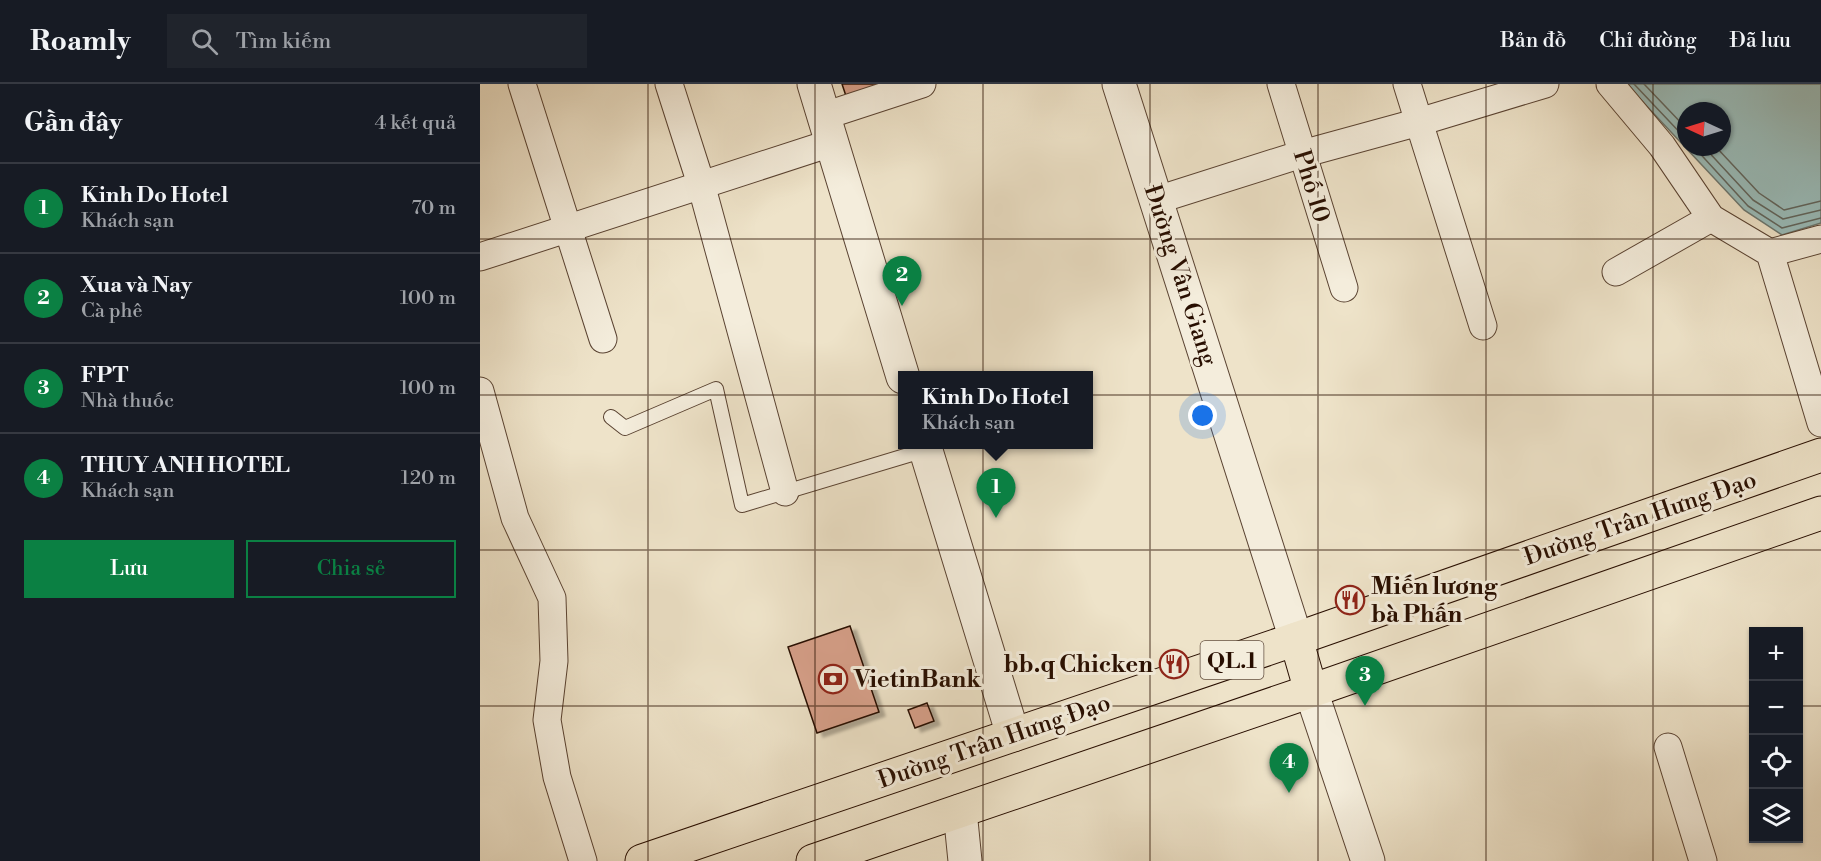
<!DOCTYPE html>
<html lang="vi">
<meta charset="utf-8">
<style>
:root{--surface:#171b24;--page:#20242c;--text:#f1f3f6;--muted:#9ea1a6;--line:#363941;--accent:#0b8043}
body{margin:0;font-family:"Libre Bodoni",serif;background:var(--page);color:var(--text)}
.controls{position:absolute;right:18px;bottom:18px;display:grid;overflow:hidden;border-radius:0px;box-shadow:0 2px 4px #0004}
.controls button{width:54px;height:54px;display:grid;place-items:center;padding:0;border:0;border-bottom:2px solid var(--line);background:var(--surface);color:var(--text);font:30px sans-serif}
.compass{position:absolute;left:1197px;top:18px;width:54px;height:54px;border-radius:50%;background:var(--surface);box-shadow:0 2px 4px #0004;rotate:274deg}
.you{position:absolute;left:723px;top:332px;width:21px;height:21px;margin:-15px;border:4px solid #fff;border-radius:50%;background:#1a73e8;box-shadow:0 0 0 9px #1a73e833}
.badge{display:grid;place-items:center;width:39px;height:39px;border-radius:50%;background:var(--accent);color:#fff;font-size:20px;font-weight:700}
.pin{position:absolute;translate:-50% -50px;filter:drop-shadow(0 2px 3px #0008)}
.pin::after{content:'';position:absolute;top:32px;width:21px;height:18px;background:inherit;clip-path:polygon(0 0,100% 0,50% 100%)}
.popup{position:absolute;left:418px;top:287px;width:195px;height:78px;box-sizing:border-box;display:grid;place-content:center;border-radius:0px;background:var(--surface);filter:drop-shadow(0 2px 4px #0005);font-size:20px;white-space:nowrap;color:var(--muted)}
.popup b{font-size:22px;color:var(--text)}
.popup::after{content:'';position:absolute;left:50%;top:100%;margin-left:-12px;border:12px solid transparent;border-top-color:var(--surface)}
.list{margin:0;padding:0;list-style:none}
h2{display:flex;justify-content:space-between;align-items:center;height:78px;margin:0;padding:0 24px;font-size:26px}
h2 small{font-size:20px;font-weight:400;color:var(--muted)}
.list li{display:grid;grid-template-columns:39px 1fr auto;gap:18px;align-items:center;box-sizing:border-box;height:90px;padding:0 24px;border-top:2px solid var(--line)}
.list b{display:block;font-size:22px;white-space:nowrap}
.list p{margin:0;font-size:20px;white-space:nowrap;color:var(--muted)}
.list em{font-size:20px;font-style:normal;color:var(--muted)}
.actions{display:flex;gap:12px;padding:18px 24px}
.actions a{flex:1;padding:14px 0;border:2px solid var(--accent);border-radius:0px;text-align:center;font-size:21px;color:var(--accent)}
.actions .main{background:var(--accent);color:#fff}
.icon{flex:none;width:33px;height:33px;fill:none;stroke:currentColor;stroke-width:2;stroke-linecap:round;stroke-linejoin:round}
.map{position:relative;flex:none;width:1341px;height:777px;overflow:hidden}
header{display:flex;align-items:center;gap:36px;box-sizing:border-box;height:84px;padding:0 30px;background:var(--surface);border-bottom:2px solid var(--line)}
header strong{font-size:28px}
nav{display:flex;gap:33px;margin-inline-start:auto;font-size:21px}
.search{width:420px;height:54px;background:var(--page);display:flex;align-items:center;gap:15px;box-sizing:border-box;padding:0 21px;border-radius:0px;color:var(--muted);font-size:22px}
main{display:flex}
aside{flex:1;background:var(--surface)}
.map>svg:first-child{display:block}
</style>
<header>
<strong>Roamly</strong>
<div class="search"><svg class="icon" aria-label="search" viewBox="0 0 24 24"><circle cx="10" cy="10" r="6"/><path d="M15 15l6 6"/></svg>Tìm kiếm</div>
<nav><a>Bản đồ</a><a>Chỉ đường</a><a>Đã lưu</a></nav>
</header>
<main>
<aside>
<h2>Gần đây<small>4 kết quả</small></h2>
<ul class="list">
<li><span class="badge">1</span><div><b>Kinh Do Hotel</b><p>Khách sạn</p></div><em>70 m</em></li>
<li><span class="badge">2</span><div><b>Xua và Nay</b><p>Cà phê</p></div><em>100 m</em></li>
<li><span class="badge">3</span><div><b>FPT</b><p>Nhà thuốc</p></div><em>100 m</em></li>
<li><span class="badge">4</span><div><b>THUY ANH HOTEL</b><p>Khách sạn</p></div><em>120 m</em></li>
</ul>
<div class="actions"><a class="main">Lưu</a><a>Chia sẻ</a></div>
</aside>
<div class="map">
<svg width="1341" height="777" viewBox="0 0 1341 777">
<defs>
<filter id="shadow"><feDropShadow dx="6" dy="4" stdDeviation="1.5" flood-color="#0004"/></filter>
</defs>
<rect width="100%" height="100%" fill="#eee3c9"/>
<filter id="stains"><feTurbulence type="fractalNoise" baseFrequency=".00333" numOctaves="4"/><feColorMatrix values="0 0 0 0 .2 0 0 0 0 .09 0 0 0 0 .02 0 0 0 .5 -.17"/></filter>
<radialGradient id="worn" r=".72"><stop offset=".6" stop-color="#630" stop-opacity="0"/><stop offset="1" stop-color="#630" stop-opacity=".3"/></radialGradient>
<!-- water -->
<path fill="#9abdbb" stroke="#6c7770" stroke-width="1.5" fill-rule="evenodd" d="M 1146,0 L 1341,0 L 1341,139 L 1302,151 L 1264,126 ZM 1206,27 L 1242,27 L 1242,63 L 1206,63 Z"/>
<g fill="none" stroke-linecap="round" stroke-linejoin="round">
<!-- shore -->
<g stroke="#61665e" stroke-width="1.5">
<polyline points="1154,0 1206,55"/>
<polyline points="1164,0 1206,44"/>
<polyline points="1214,63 1268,122 1302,144 1341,134"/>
<polyline points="1224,63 1273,116 1303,135 1341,126"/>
<polyline points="1236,63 1279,109 1304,126 1341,117"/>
</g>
</g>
<!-- building -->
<g fill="#d7a08a" stroke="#280e00" stroke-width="1.5" filter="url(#shadow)">
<polygon points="362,0 404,0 366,12"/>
<polygon points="370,542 399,628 337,649 308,563"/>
<polygon points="447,619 454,637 435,644 428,626"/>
</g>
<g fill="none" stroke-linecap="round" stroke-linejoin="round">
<!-- service casing -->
<g stroke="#5a4332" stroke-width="16">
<polyline id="service" points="131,333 145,344 236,305 262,421 445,366"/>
</g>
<!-- minor casing -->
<g stroke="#5a4332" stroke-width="29">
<g id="minor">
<polyline points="42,0 123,255"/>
<polyline points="189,0 221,100 305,408"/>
<polyline points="801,0 864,204"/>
<polyline points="927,0 1003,242"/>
<polyline points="1130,0 1182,62 1231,134 1290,169 1341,339"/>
<polyline points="344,32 442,0"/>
<polyline points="677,116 822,70 939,38 1065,0"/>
<polyline points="1290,169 1341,155"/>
<polyline points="0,173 351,59"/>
<polyline points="1136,188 1231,134"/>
<polyline points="0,307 35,434 72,514 74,577 67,636 77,693 103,777"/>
<polyline points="1188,663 1223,777"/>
</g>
</g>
<!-- tertiary casing -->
<g stroke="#5a4332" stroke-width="35">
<g id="tertiary">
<polyline points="334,0 423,293"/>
<polyline points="639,0 816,555"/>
<polyline points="444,360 533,651"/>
<polyline points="831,607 888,777"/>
<polyline points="480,727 485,777"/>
</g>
</g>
<!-- trunk casing -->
<g stroke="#280e00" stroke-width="35">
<g id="trunk">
<polyline points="816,555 831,607"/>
<polyline points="162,777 816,555 1341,371"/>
<polyline points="333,777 831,607 1341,429"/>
</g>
</g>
<!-- service -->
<use href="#service" stroke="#f4eddc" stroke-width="14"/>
<!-- minor -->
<use href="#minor" stroke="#f4eddc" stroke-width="27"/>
<!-- tertiary -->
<use href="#tertiary" stroke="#f4eddc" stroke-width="33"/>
<!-- trunk -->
<use href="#trunk" stroke="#eee3c9" stroke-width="33"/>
</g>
<!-- grid -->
<path fill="none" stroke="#280e00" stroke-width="1.5" stroke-opacity="0.55" d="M 168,0 L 168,777M 335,0 L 335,777M 503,0 L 503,777M 670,0 L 670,777M 838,0 L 838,777M 1006,0 L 1006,777M 1173,0 L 1173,777M 0,155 L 1341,155M 0,311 L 1341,311M 0,466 L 1341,466M 0,622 L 1274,622M 1318,622 L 1341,622"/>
<!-- icons -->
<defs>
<g id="restaurant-ring" transform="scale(1.5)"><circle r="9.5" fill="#f4eddc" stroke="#8f2418" stroke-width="1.5"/><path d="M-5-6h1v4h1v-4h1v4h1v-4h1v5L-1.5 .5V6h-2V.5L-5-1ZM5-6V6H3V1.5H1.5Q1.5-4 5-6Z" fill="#8f2418"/></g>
<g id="bank-ring" transform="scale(1.5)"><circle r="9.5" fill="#f4eddc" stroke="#8f2418" stroke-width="1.5"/><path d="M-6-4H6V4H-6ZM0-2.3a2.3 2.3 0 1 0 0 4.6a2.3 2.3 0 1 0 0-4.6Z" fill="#8f2418"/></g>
</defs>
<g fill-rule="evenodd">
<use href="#restaurant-ring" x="870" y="516"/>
<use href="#restaurant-ring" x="694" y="580"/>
<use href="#bank-ring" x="353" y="595"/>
</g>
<g text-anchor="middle" stroke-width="6" stroke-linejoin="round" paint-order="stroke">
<!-- shield labels -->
<rect fill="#f4eddc" stroke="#655142" stroke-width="1.5" x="720.5" y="557" width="63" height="38" rx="4.5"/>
<g font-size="22" font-weight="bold" fill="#280e00">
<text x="752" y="584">QL.1</text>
</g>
<!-- street labels -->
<g font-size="24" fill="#280e00" stroke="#f4eddc">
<text transform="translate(832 102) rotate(73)" y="8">Phố 10</text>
<text transform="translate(701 191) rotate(72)" y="8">Đường Vân Giang</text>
<text transform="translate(1160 434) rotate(-19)" y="8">Đường Trân Hưng Đạo</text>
<text transform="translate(514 657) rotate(-19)" y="8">Đường Trân Hưng Đạo</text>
</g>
<!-- poi labels -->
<g font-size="24" font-weight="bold" fill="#280e00" stroke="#f4eddc" text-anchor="start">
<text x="891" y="510">Miến lương<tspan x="891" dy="28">bà Phấn</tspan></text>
<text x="673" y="588" text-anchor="end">bb.q Chicken</text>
<text x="374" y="603">VietinBank</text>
</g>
</g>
<rect width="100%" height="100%" filter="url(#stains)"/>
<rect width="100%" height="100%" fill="url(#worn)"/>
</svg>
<div class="controls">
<button>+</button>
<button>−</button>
<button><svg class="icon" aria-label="locate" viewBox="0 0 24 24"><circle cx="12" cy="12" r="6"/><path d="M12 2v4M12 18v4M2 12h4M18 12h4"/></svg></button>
<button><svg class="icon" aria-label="layers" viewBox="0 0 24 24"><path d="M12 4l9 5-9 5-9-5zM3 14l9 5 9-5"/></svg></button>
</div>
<svg class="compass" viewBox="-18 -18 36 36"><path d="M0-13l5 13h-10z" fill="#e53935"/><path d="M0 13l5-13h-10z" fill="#9ea1a6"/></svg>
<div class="you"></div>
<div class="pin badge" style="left:516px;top:434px">1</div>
<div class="popup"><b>Kinh Do Hotel</b>Khách sạn</div>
<div class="pin badge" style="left:422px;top:222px">2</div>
<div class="pin badge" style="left:885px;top:622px">3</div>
<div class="pin badge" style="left:809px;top:709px">4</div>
</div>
</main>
